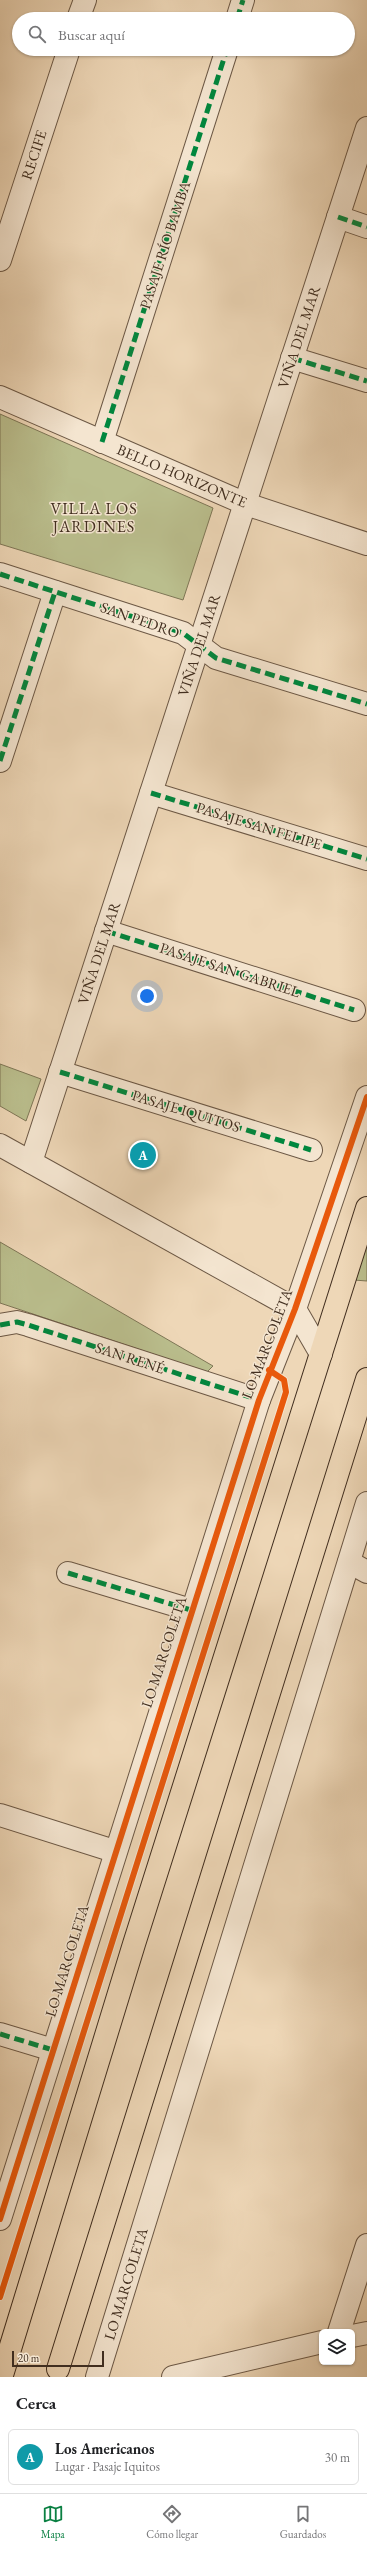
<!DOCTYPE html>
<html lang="es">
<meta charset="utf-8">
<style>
:root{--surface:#fff;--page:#f2f2f2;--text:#202124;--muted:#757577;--line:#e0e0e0;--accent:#0b8043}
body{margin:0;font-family:"EB Garamond",serif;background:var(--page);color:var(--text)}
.controls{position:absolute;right:12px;bottom:12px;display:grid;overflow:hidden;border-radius:6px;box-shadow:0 1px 3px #0004}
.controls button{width:36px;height:36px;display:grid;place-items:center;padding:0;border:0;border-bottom:1px solid var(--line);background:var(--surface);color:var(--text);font:20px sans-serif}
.scale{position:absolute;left:12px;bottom:10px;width:92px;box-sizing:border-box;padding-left:4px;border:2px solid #412e1f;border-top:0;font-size:11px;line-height:14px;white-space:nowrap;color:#412e1f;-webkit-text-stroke:3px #f4e5d0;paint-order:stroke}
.you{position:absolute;left:147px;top:996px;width:14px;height:14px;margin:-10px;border:3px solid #fff;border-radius:50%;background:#1a73e8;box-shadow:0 0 0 6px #1a73e833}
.badge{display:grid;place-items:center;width:26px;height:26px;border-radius:50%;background:var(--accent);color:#fff;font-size:13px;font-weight:700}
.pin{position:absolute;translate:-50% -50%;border:2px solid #fff;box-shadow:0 1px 4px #0006}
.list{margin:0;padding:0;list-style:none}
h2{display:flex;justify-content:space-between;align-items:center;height:52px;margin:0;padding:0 16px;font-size:17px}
h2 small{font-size:13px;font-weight:400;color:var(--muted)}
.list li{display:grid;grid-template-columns:26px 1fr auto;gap:12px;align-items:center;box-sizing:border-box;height:56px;margin:0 8px 8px;padding:0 8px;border:1px solid var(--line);border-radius:6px}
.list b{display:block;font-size:15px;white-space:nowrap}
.list p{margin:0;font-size:13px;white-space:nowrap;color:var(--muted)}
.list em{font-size:13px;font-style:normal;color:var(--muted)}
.icon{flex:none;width:22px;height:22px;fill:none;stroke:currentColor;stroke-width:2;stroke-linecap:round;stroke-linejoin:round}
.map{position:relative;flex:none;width:367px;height:2377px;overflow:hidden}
.search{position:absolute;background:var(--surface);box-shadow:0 1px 3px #0004;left:12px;right:12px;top:12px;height:44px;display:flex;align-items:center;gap:10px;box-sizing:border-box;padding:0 14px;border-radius:22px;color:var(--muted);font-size:15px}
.sheet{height:116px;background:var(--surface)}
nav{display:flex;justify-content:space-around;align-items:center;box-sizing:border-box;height:56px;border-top:1px solid var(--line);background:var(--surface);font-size:11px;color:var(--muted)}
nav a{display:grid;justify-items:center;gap:2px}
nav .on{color:var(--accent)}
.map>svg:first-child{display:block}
</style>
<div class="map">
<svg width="367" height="2377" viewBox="0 0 367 2377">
<rect width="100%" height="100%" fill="#eed7b7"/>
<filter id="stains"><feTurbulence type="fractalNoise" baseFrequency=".005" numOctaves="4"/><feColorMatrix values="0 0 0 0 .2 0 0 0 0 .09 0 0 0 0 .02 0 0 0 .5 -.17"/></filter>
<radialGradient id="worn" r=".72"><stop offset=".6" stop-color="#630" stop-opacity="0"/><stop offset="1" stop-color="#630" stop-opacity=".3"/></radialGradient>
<!-- green -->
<g fill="#babe8d" stroke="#7e7656">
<polygon points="0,414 213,508 183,600 0,544"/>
<polygon points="0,1064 41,1079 26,1121 0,1106"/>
<polygon points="367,1240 367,1281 354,1280"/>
<polygon points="0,1242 213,1366 207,1372 0,1303"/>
</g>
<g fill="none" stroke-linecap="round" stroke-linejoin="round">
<!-- minor casing -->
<g stroke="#6c5845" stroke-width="24">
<g id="minor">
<polyline points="78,19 85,0"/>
<polyline points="237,19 243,0"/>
<polyline points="338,217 367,227"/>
<polyline points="0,260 69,49"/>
<polyline points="292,358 367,381"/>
<polyline points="0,397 246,504 367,544"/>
<polyline points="102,442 227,49"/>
<polyline points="0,574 183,633 216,658 367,704"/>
<polyline points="0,761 55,592"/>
<polyline points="151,793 367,859"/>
<polyline points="106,931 354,1010"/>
<polyline points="60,1072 311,1150"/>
<polyline points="0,1145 295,1309 321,1354"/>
<polyline points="31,1162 367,128"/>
<polyline points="0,1325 17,1322 28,1325 259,1400"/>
<polyline points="349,1562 367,1572"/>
<polyline points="68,1573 191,1610"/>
<polyline points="0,1815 114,1851"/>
<polyline points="0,2034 53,2050"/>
<polyline points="0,2219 259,1400 295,1309 367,1097"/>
<polyline points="339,2332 367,2245"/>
<polyline points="352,2336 367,2333"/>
<polyline points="97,2377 367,1503"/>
<polyline points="173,2377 322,2342"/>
</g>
</g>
<!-- major casing -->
<g stroke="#412e1f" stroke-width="24">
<g id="major">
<polyline points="58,2369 367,1379"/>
<polyline points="2,2375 134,1944 367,1208"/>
</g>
</g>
<!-- minor -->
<use href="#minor" stroke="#f4e5d0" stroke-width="22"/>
<!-- major -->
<use href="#major" stroke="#eed7b7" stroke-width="22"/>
<!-- quiet -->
<g stroke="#00873e" stroke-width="5" stroke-dasharray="10 5" stroke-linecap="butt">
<polyline points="237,19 243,0"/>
<polyline points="338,217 367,227"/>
<polyline points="292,358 367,381"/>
<polyline points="102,442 227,49"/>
<polyline points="0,574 183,633 216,658 367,704"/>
<polyline points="0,761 55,592"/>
<polyline points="151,793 367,859"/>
<polyline points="106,931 354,1010"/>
<polyline points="60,1072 311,1150"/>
<polyline points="0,1325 17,1322 28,1325 259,1400"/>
<polyline points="68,1573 191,1610"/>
<polyline points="0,2034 53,2050"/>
</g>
<!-- cycleway casing -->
<g stroke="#f4e5d0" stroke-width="8">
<g id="cycleway">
<polyline points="0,2219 259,1400 295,1309 367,1097"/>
<polyline points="0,2297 286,1392 284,1380 269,1370"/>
</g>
</g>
<!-- cycleway -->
<use href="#cycleway" stroke="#e8590c" stroke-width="6"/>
</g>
<g text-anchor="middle" stroke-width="3" stroke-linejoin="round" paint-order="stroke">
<!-- street labels -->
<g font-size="15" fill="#412e1f" stroke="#f4e5d0">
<text transform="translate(34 155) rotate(-72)" y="5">RECIFE</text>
<text transform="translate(165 245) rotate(-72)" y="5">PASAJE RÍO BAMBA</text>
<text transform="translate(299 337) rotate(-72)" y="5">VIÑA DEL MAR</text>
<text transform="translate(182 476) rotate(23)" y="5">BELLO HORIZONTE</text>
<text transform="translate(140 620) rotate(19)" y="5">SAN PEDRO</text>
<text transform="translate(199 645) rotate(-72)" y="5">VIÑA DEL MAR</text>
<text transform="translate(259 826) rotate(17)" y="5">PASAJE SAN FELIPE</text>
<text transform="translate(99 953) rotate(-72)" y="5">VIÑA DEL MAR</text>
<text transform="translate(230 970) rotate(18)" y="5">PASAJE SAN GABRIEL</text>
<text transform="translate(186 1111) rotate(17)" y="5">PASAJE IQUITOS</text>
<text transform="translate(267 1344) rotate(-69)" y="5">LO MARCOLETA</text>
<text transform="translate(130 1358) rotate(18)" y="5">SAN RENÉ</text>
<text transform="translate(164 1652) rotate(-72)" y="5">LO MARCOLETA</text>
<text transform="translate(67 1961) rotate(-73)" y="5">LO MARCOLETA</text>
<text transform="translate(126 2284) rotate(-73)" y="5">LO MARCOLETA</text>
</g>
<!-- neighbourhood labels -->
<g font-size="16" letter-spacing="1" fill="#412e1f" stroke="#f4e5d0">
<text x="94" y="514">VILLA LOS<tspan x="94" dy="18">JARDINES</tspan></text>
</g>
</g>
<rect width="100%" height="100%" filter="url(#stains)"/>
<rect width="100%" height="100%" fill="url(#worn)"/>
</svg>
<div class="controls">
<button><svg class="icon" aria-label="layers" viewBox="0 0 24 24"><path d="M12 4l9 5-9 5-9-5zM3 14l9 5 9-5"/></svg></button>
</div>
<div class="scale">20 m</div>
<div class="you"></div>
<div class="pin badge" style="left:143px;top:1155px;background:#0f9aa8">A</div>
<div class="search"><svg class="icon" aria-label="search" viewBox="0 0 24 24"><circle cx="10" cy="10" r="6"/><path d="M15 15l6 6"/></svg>Buscar aquí</div>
</div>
<section class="sheet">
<h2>Cerca<small></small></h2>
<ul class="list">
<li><span class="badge" style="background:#0f9aa8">A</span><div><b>Los Americanos</b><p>Lugar · Pasaje Iquitos</p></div><em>30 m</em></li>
</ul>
</section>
<nav>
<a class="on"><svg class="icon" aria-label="map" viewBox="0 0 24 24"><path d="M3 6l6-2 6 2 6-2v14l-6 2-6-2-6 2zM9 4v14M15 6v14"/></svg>Mapa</a>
<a><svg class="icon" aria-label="directions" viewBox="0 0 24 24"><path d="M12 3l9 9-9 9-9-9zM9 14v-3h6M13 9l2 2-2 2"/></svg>Cómo llegar</a>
<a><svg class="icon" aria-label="saved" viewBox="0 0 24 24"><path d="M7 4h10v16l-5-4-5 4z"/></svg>Guardados</a>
</nav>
